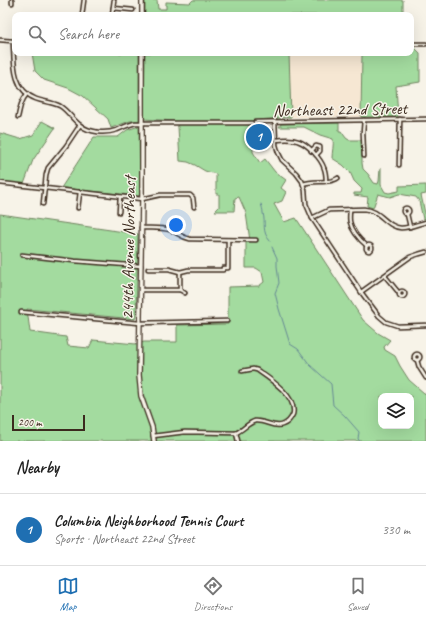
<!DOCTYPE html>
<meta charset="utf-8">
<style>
:root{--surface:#fff;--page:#f2f2f2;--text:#222;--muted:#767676;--line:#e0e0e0;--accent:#1f6fb2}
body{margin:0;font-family:Caveat,sans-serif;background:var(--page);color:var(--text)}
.controls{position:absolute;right:12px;bottom:12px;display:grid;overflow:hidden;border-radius:8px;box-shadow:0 4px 16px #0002}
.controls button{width:36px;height:36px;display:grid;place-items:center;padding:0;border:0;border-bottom:1px solid var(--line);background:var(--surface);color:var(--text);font:20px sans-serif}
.scale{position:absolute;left:12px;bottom:10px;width:73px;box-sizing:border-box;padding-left:4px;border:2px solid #3b2a1e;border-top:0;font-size:11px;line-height:14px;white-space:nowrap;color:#3b2a1e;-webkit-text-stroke:3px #f7f3e8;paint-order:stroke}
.you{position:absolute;left:176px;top:225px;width:14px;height:14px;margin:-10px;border:3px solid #fff;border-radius:50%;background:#1a73e8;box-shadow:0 0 0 6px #1a73e833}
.badge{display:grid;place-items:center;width:26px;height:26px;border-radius:50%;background:var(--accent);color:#fff;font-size:13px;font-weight:700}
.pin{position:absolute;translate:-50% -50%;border:2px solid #fff;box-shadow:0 1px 4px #0006}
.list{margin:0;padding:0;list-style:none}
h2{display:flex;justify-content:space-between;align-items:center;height:52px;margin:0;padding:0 16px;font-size:17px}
h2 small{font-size:13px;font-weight:400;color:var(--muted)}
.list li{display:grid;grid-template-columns:26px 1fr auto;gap:12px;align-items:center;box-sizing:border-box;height:72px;padding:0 16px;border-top:1px solid var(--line)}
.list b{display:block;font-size:15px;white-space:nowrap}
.list p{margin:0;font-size:13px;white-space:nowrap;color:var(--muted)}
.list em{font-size:13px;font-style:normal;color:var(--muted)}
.icon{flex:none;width:22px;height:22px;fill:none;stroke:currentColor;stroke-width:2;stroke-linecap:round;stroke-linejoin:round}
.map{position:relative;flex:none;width:426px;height:441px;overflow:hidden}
.search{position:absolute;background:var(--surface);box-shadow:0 4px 16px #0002;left:12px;right:12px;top:12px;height:44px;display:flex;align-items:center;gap:10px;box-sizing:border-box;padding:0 14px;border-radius:8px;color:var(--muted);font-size:15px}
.sheet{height:124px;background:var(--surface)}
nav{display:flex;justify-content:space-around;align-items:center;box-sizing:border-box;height:56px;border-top:1px solid var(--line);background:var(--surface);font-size:11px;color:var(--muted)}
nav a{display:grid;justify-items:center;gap:2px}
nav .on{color:var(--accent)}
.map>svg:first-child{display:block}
</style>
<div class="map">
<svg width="426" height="441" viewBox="0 0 426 441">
<rect width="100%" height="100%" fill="#f7f3e8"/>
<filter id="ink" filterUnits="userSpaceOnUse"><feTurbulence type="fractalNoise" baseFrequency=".025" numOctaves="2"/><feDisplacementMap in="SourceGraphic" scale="8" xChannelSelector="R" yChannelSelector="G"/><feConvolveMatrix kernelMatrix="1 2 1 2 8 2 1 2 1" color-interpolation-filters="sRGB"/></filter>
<g filter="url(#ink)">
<!-- built -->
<polygon fill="#f6e7d3" points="289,53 361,53 361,117 291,117"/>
<!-- green -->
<g fill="#a3db9f" stroke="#6f825e" fill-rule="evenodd">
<polygon points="145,0 157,0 158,9 166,9 166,2 190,3 193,0 403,0 403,15 145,15"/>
<polygon points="411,44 420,53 420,82 396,86 398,117 361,117 362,53 411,53"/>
<polygon points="32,53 139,53 139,121 130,121 111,128 108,119 83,96 68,88 44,80 35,71"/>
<path d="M 145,53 L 289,53 L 291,117 L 258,120 L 253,125 L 253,152 L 260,163 L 265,159 L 275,172 L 286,180 L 281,188 L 286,192 L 282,201 L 274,204 L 284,222 L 296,218 L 363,320 L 378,333 L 390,340 L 384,347 L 385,350 L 395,356 L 400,366 L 409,380 L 424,393 L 426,394 L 426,441 L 0,441 L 0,214 L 138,234 L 136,317 L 135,319 L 27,309 L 30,332 L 66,337 L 68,346 L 89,348 L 93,340 L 136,344 L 144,342 L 177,342 L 177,325 L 228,324 L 228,287 L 259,286 L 264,282 L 262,272 L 256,268 L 246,268 L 246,241 L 250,241 L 246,213 L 239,197 L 235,198 L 234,211 L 215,211 L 219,207 L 219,194 L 216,194 L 216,174 L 205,171 L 195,165 L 188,162 L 180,161 L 178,127 L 175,121 L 144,119 ZM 381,396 L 411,396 L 411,426 L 381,426 Z"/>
<polygon points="42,121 55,128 33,160 24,184 0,182 0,133 20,139 33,135"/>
<path d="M 339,123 L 339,131 L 341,131 L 346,138 L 349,140 L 362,140 L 362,163 L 363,169 L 368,174 L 374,183 L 378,184 L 379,181 L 380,169 L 381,169 L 381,185 L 385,192 L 389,193 L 399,191 L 399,186 L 426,185 L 426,194 L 421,195 L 426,218 L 423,219 L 419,201 L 416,197 L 399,194 L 390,197 L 378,194 L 373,208 L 367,206 L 368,197 L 354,195 L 354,193 L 361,193 L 362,189 L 354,181 L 350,172 L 343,165 L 332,158 C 332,152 334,145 333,139 L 320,135 L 304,127 L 279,127 L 281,124 Z"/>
<polygon points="139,126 140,196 61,188 94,137 118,137 127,130"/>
</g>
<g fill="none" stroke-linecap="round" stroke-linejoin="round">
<!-- stream -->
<g stroke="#668994" stroke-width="1">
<path d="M 261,204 C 262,207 263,210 263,213 C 266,224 261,231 270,241"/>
<polyline points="272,247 277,258 277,266 279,283 275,293 279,309 290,344 298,349 310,365 331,384 333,405 345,416 359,432 358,439 360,441"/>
</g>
<!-- minor casing -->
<g stroke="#3b2a1e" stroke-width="5.5">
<g id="minor">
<polyline points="12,3 12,0"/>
<polyline points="113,8 133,10"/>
<polyline points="82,15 84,0"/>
<polyline points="112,15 114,0"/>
<path d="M 0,40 L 13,41 C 14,62 12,90 36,99 C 44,102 52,102 60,106 C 68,111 72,119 80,125 C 90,133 105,134 117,130 C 123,127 128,125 135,123 L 252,123"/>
<polyline points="411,44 426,44"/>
<path d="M 18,117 C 20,108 21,101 27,94"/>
<polyline points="255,122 426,119"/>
<polyline points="275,122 276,145 278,152 282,160 296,173 302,181 305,190 306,204 312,218 361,292 379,316 386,322 398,326 426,325"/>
<path d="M 276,140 C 283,139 291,138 298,141 C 308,144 321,159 324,168 C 326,173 326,177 326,181"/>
<polyline points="311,151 316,146 320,147 320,151 316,155"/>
<polyline points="364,156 363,133 364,120"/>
<polyline points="399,165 400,119"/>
<polyline points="0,183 142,199 160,195 190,195 193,198 194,207"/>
<path d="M 303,184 C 313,180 331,184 338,178"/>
<polyline points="43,204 46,175 48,168 66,146 80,125"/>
<circle cx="406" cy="211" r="3"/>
<polyline points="78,208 80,192"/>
<path d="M 350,209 C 350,213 349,218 350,222 C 352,231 360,240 367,246"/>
<polyline points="119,212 120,197"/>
<polyline points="407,214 410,227"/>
<path d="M 312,218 L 329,210 L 364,209 C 381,210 386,227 401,228 C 409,228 418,224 426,222"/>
<path d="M 141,228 C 150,228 161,227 170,230 C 178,233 181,237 190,239 L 256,240"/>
<circle cx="369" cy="248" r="3"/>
<polyline points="22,255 75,261 141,266"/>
<polyline points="148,269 169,269 180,272 188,270 223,270 223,268 228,268 228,240"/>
<polyline points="385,276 399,293"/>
<polyline points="141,290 180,290 185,293"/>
<polyline points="180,290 180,272"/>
<circle cx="402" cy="294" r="3"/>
<polyline points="361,292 410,257 419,254 426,252"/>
<polyline points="21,312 140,323 227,321"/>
<circle cx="417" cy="357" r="3"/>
<polyline points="417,360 419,367 426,378"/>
<polyline points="236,433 238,441"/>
<path d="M 153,436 L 185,432 L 236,433 C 243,430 248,423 255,421 C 265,420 273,428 282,425 C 288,423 291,419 293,414 C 297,396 270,379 257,370 L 253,369 L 242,371"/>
</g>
</g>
<!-- tertiary casing -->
<g stroke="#3b2a1e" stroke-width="6">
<g id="tertiary">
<polyline points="142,15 142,0"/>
<polyline points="142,53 142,199 139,375 141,396 152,427 154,441"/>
</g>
</g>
<!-- minor -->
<use href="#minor" stroke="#f7f3e8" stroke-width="2.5"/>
<!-- tertiary -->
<use href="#tertiary" stroke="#f7f3e8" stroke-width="3.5"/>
</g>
</g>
<g text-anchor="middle" stroke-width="3" stroke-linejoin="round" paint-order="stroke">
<!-- street labels -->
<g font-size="17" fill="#3b2a1e" stroke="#f7f3e8">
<text transform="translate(340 109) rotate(-1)" y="6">Northeast 22nd Street</text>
<text transform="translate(128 248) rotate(-89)" y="6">244th Avenue Northeast</text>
</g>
</g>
</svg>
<div class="controls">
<button><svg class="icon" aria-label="layers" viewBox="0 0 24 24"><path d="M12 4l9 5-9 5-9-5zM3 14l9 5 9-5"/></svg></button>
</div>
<div class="scale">200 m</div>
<div class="you"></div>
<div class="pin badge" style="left:259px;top:137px">1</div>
<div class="search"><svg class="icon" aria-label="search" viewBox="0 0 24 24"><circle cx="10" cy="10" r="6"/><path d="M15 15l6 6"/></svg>Search here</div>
</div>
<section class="sheet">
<h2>Nearby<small></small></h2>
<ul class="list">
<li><span class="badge">1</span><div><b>Columbia Neighborhood Tennis Court</b><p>Sports · Northeast 22nd Street</p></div><em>330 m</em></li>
</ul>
</section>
<nav>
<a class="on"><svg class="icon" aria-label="map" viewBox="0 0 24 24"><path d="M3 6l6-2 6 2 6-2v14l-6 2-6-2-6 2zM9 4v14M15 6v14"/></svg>Map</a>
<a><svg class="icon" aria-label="directions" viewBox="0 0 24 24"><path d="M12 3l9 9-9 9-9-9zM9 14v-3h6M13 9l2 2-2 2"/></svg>Directions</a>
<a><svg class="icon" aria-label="saved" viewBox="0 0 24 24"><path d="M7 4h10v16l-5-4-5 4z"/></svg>Saved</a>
</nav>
